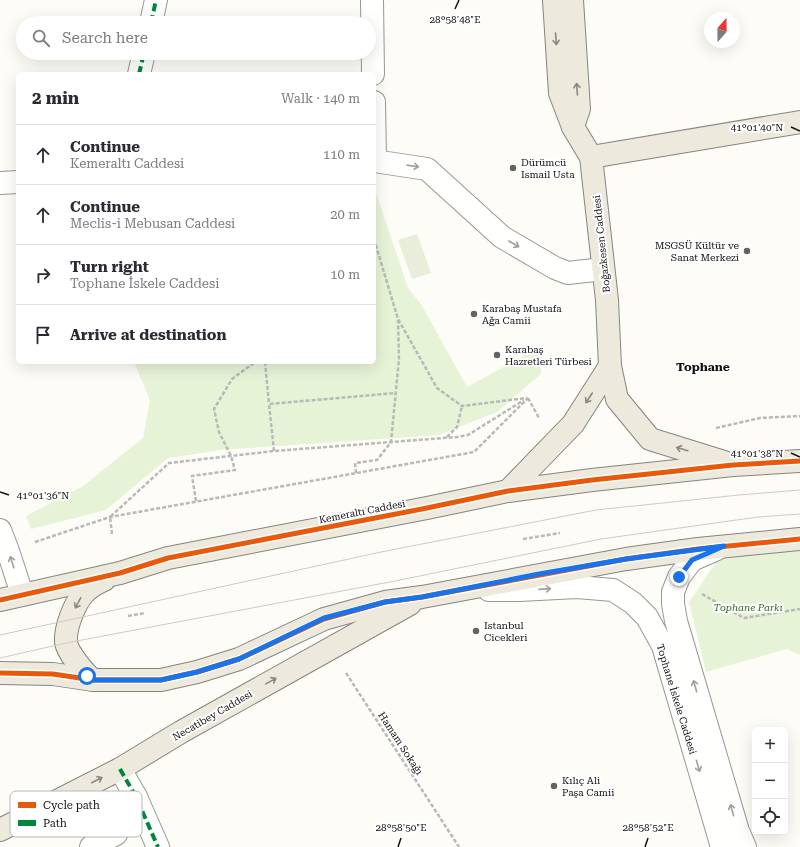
<!DOCTYPE html>
<meta charset="utf-8">
<style>
:root{--surface:#fff;--page:#f2f2f3;--text:#2b2b33;--muted:#7c7c81;--line:#e1e1e2}
body{margin:0;font-family:"Roboto Serif",serif;background:var(--page);color:var(--text)}
.controls{position:absolute;right:12px;bottom:12px;display:grid;overflow:hidden;border-radius:6px;box-shadow:0 4px 16px #0002}
.controls button{width:36px;height:36px;display:grid;place-items:center;padding:0;border:0;border-bottom:1px solid var(--line);background:var(--surface);color:var(--text);font:20px sans-serif}
.compass{position:absolute;left:704px;top:12px;width:36px;height:36px;border-radius:50%;background:var(--surface);box-shadow:0 4px 16px #0002;rotate:20deg}
.stop{position:absolute;width:12px;height:12px;margin:-9px;border:3px solid #1a73e8;border-radius:50%;background:#fff}
.stop.end{background:#1a73e8;border-color:#fff;box-shadow:0 1px 4px #0008}
.list{margin:0;padding:0;list-style:none}
h2{display:flex;justify-content:space-between;align-items:center;height:52px;margin:0;padding:0 16px;font-size:17px}
h2 small{font-size:13px;font-weight:400;color:var(--muted)}
.list li{display:grid;grid-template-columns:26px 1fr auto;gap:12px;align-items:center;box-sizing:border-box;height:60px;padding:0 16px;border-top:1px solid var(--line)}
.list b{display:block;font-size:15px;white-space:nowrap}
.list p{margin:0;font-size:13px;white-space:nowrap;color:var(--muted)}
.list em{font-size:13px;font-style:normal;color:var(--muted)}
.icon{flex:none;width:22px;height:22px;fill:none;stroke:currentColor;stroke-width:2;stroke-linecap:round;stroke-linejoin:round}
.map{position:relative;flex:none;width:800px;height:847px;overflow:hidden}
.search{position:absolute;background:var(--surface);box-shadow:0 4px 16px #0002;left:16px;top:16px;width:360px;height:44px;display:flex;align-items:center;gap:10px;box-sizing:border-box;padding:0 14px;border-radius:22px;color:var(--muted);font-size:15px}
.panel{position:absolute;background:var(--surface);box-shadow:0 4px 16px #0002;left:16px;top:72px;width:360px;height:292px;border-radius:6px}
.map>svg:first-child{display:block}
</style>
<div class="map">
<svg width="800" height="847" viewBox="0 0 800 847">
<rect width="100%" height="100%" fill="#fdfcf7"/>
<!-- green -->
<g fill="#e7f3d7">
<polygon points="374,190 375,190 408,288 421,304 467,387 540,347 541,374 497,412 439,435 221,450 168,458 106,510 31,529 26,516 83,486 143,438 150,400 134,362 374,362"/>
<polygon points="800,550 800,655 787,649 706,672 689,602 719,558"/>
</g>
<!-- cemetery -->
<polygon fill="#e9eedb" points="417,234 431,273 412,279 398,240"/>
<g fill="none" stroke-linecap="round" stroke-linejoin="round">
<!-- minor casing -->
<g stroke="#979795" stroke-width="24">
<g id="minor">
<polyline points="372,0 373,74"/>
<polyline points="151,23 156,0"/>
<polyline points="139,74 144,53"/>
<polyline points="374,102 375,161"/>
<polyline points="374,161 427,169 502,237 555,268 568,273 603,269"/>
<polyline points="0,183 18,182"/>
<polyline points="0,530 8,551 22,594"/>
<polyline points="717,549 692,560 679,577 673,592 673,604 676,621 738,831 745,847"/>
<polyline points="489,590 519,590 577,587 613,590 633,603 647,617 663,646 722,847"/>
<polyline points="120,769 136,797 158,847"/>
<polyline points="91,847 116,834 136,797"/>
</g>
</g>
<!-- major casing -->
<g stroke="#858482" stroke-width="24">
<g id="major">
<polyline points="554,0 560,93 573,127 591,157 607,300 610,366 617,399 650,439 724,462"/>
<polyline points="572,0 579,109 573,126"/>
<polyline points="591,157 800,122"/>
<polyline points="508,491 573,424 610,366"/>
<polyline points="0,600 120,573 168,558 427,508 508,491 592,480 733,465 800,461"/>
<polyline points="0,673 53,674 93,680 161,680 197,672 239,659 324,619 385,602 422,597 626,559 698,549 800,539"/>
<path d="M 93,680 C 85,674 67,652 66,642 C 65,628 74,604 84,593 C 90,587 97,583 104,580"/>
<polyline points="0,830 120,769 181,732 410,604"/>
</g>
</g>
<!-- path -->
<g stroke="#b9b9b8" stroke-width="2.5" stroke-dasharray="4 2" stroke-linecap="butt">
<polyline points="374,239 398,319 437,388 462,406 527,398"/>
<polyline points="265,362 269,404"/>
<polyline points="528,398 539,418"/>
<polyline points="716,428 760,418 800,416"/>
<polyline points="447,437 457,427 462,406"/>
<polyline points="274,451 269,404 396,393"/>
<polyline points="356,473 355,463 377,460 391,442 399,359 398,320"/>
<polyline points="196,501 192,476 235,470 231,456 219,432 214,409 232,379 255,362"/>
<polyline points="112,534 110,517 169,463 274,451 457,437 468,435 524,400"/>
<polyline points="523,539 560,533"/>
<polyline points="35,542 110,517 474,452 528,398"/>
<polyline points="702,594 744,618 800,609"/>
<polyline points="128,616 145,613"/>
<polyline points="346,673 459,847"/>
</g>
<!-- minor -->
<use href="#minor" stroke="#fffffe" stroke-width="22"/>
<!-- major -->
<use href="#major" stroke="#ede9dc" stroke-width="22"/>
<!-- tram -->
<g stroke="#d9c6c7" stroke-width="1">
<polyline points="0,635 381,552 596,510 739,495 800,490"/>
<polyline points="0,658 66,643 395,581 601,539 758,517 800,514"/>
</g>
<!-- quiet -->
<g stroke="#00873e" stroke-width="4" stroke-dasharray="8 4" stroke-linecap="butt">
<polyline points="151,23 156,0"/>
<polyline points="139,74 144,53"/>
<polyline points="120,769 136,797 158,847"/>
</g>
<!-- cycleway casing -->
<g stroke="#fff" stroke-width="8">
<g id="cycleway">
<polyline points="0,600 120,573 168,558 427,508 508,491 592,480 733,465 800,461"/>
<polyline points="0,673 53,674 93,680 161,680 197,672 239,659 324,619 385,602 422,597 626,559 698,549 800,539"/>
</g>
</g>
<!-- cycleway -->
<use href="#cycleway" stroke="#e8590c" stroke-width="5"/>
</g>
<!-- one-way arrows -->
<defs><path id="oneway-shaft" d="M-6 0H5M1.5-3L5.5 0L1.5 3" fill="none" stroke-width="1.6" stroke-linecap="round" stroke-linejoin="round"/></defs>
<g stroke="#8a8881">
<use href="#oneway-shaft" transform="translate(556 39) rotate(86)"/>
<use href="#oneway-shaft" transform="translate(577 89) rotate(-94)"/>
<use href="#oneway-shaft" transform="translate(589 398) rotate(123)"/>
<use href="#oneway-shaft" transform="translate(682 449) rotate(-163)"/>
<use href="#oneway-shaft" transform="translate(78 603) rotate(118)"/>
<use href="#oneway-shaft" transform="translate(271 681) rotate(-29)"/>
<use href="#oneway-shaft" transform="translate(97 780) rotate(-27)"/>
</g>
<g stroke="#a0a09f">
<use href="#oneway-shaft" transform="translate(413 166) rotate(8)"/>
<use href="#oneway-shaft" transform="translate(514 244) rotate(30)"/>
<use href="#oneway-shaft" transform="translate(12 562) rotate(-108)"/>
<use href="#oneway-shaft" transform="translate(545 589) rotate(-4)"/>
<use href="#oneway-shaft" transform="translate(695 686) rotate(-106)"/>
<use href="#oneway-shaft" transform="translate(698 766) rotate(74)"/>
<use href="#oneway-shaft" transform="translate(732 810) rotate(-106)"/>
</g>
<g fill="none" stroke-linecap="round" stroke-linejoin="round">
<!-- route -->
<polyline stroke="#1a73e8" stroke-width="5" points="87,676 93,680 161,680 197,672 239,659 324,618 385,602 422,597 539,574 626,559 724,546 692,560 679,577"/>
</g>
<!-- ticks -->
<path fill="none" stroke="#111" stroke-width="1.5" d="M 455,9 L 459,0M 791,127 L 800,131M 791,453 L 800,457M 0,492 L 9,495M 398,847 L 401,838M 645,847 L 648,838"/>
<!-- markers -->
<g fill="#646362" stroke="#fff" stroke-width="1.5">
<circle cx="513" cy="168" r="4"/>
<circle cx="747" cy="251" r="4"/>
<circle cx="474" cy="314" r="4"/>
<circle cx="497" cy="355" r="4"/>
<circle cx="476" cy="631" r="4"/>
<circle cx="554" cy="786" r="4"/>
</g>
<g text-anchor="middle" stroke-width="4" stroke-linejoin="round" paint-order="stroke">
<!-- poi labels -->
<g font-size="10" fill="#111" stroke="#fff" text-anchor="start">
<text x="521" y="166">Dürümcü<tspan x="521" dy="12">Ismail Usta</tspan></text>
<text x="739" y="249" text-anchor="end">MSGSÜ Kültür ve<tspan x="739" dy="12">Sanat Merkezi</tspan></text>
<text x="482" y="312">Karabaş Mustafa<tspan x="482" dy="12">Ağa Camii</tspan></text>
<text x="505" y="353">Karabaş<tspan x="505" dy="12">Hazretleri Türbesi</tspan></text>
<text x="484" y="629">Istanbul<tspan x="484" dy="12">Cicekleri</tspan></text>
<text x="562" y="784">Kılıç Ali<tspan x="562" dy="12">Paşa Camii</tspan></text>
</g>
<!-- street labels -->
<g font-size="10" fill="#111" stroke="#fff">
<text transform="translate(601 244) rotate(-96)" y="4">Boğazkesen Caddesi</text>
<text transform="translate(362 511) rotate(-11)" y="4">Kemeraltı Caddesi</text>
<text transform="translate(677 699) rotate(73)" y="4">Tophane İskele Caddesi</text>
<text transform="translate(212 715) rotate(-30)" y="4">Necatibey Caddesi</text>
<text transform="translate(401 743) rotate(57)" y="4">Hamam Sokağı</text>
</g>
<!-- park labels -->
<g font-size="10" font-style="italic" fill="#2f6b1f" stroke="#fff">
<text x="748" y="611">Tophane Parkı</text>
</g>
<!-- quarter labels -->
<g font-size="12" font-weight="bold" fill="#111" stroke="#fff">
<text x="703" y="371">Tophane</text>
</g>
</g>
<!-- legend -->
<rect x="10" y="791" width="132" height="46" rx="6" fill="#fff" stroke="#b8b8b8" stroke-width="1"/>
<rect x="18" y="802" width="18" height="6" fill="#e8590c"/>
<rect x="18" y="820" width="18" height="6" fill="#00873e"/>
<g font-size="11" fill="#111">
<text x="43" y="809">Cycle path</text>
<text x="43" y="827">Path</text>
</g>
<g font-size="10" text-anchor="middle" fill="#111" stroke="#fff" stroke-width="4" stroke-linejoin="round" paint-order="stroke">
<text x="455" y="23">28°58'48"E</text>
<text x="757" y="131">41°01'40"N</text>
<text x="757" y="457">41°01'38"N</text>
<text x="43" y="499">41°01'36"N</text>
<text x="401" y="831">28°58'50"E</text>
<text x="648" y="831">28°58'52"E</text>
</g>
</svg>
<div class="controls">
<button>+</button>
<button>−</button>
<button><svg class="icon" aria-label="locate" viewBox="0 0 24 24"><circle cx="12" cy="12" r="6"/><path d="M12 2v4M12 18v4M2 12h4M18 12h4"/></svg></button>
</div>
<svg class="compass" viewBox="-18 -18 36 36"><path d="M0-13l5 13h-10z" fill="#e53935"/><path d="M0 13l5-13h-10z" fill="#7c7c81"/></svg>
<div class="stop" style="left:87px;top:676px"></div>
<div class="stop end" style="left:679px;top:577px"></div>
<div class="search"><svg class="icon" aria-label="search" viewBox="0 0 24 24"><circle cx="10" cy="10" r="6"/><path d="M15 15l6 6"/></svg>Search here</div>
<section class="panel">
<h2>2 min<small>Walk · 140 m</small></h2>
<ul class="list">
<li><svg class="icon" aria-label="ahead" viewBox="0 0 24 24"><path d="M12 20V5M6 11l6-6 6 6"/></svg><div><b>Continue</b><p>Kemeraltı Caddesi</p></div><em>110 m</em></li>
<li><svg class="icon" aria-label="ahead" viewBox="0 0 24 24"><path d="M12 20V5M6 11l6-6 6 6"/></svg><div><b>Continue</b><p>Meclis-i Mebusan Caddesi</p></div><em>20 m</em></li>
<li><svg class="icon" aria-label="right" viewBox="0 0 24 24"><path d="M7 20v-9h11M14 6l5 5-5 5"/></svg><div><b>Turn right</b><p>Tophane İskele Caddesi</p></div><em>10 m</em></li>
<li><svg class="icon" aria-label="arrive" viewBox="0 0 24 24"><path d="M6 21V4h12l-3 4 3 4H6"/></svg><div><b>Arrive at destination</b></div></li>
</ul>
</section>
</div>
